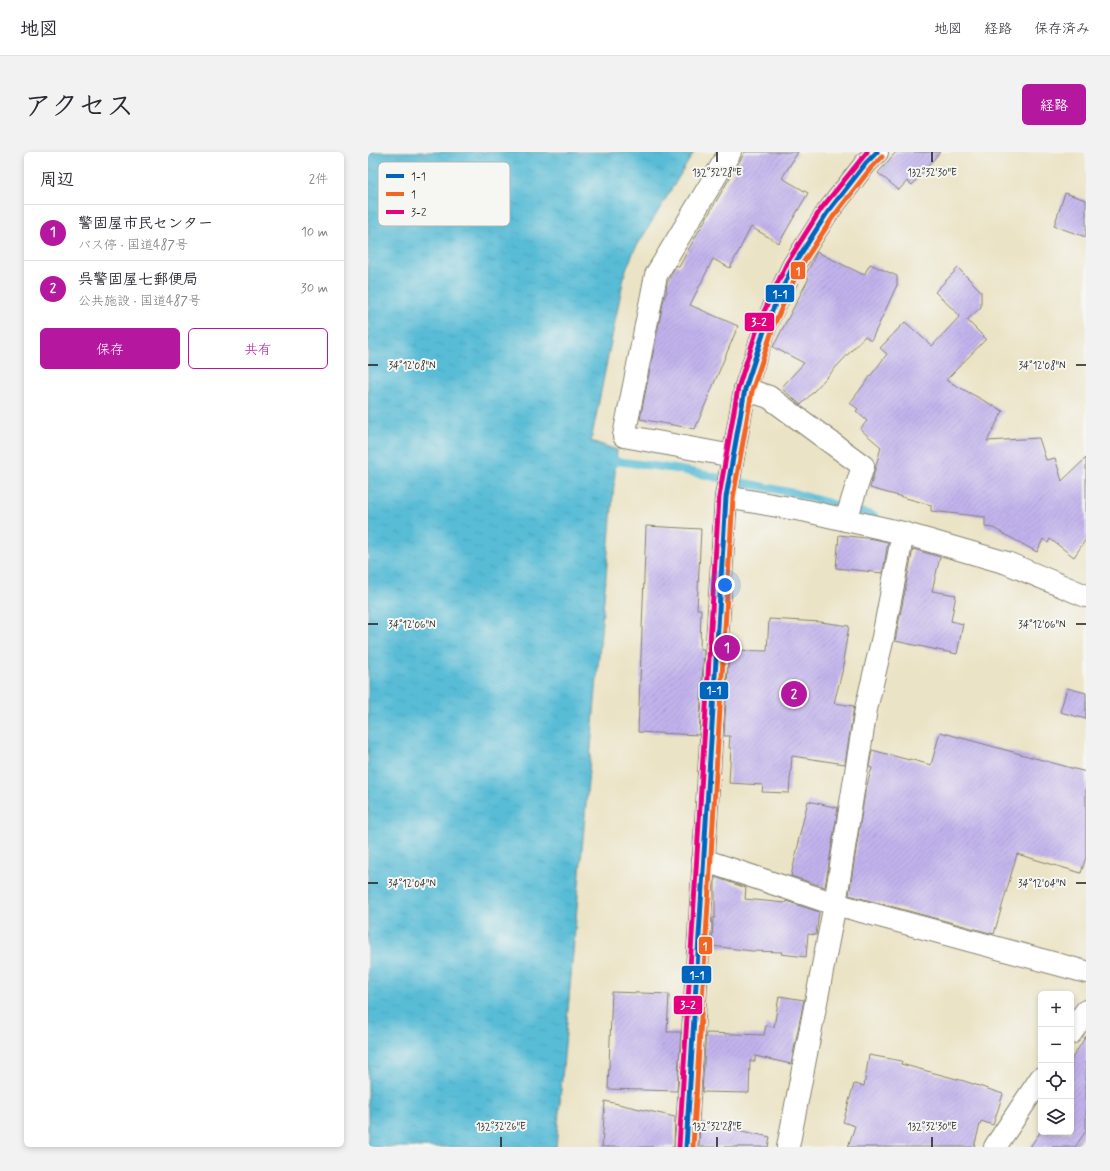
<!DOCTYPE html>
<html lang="ja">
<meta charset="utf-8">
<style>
:root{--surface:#fff;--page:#f2f2f3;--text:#2b2b33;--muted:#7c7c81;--line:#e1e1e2;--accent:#b5179e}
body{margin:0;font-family:Mynerve,"Klee One",sans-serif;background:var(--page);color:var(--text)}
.controls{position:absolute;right:12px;bottom:12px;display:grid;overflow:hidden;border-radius:6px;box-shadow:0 2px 6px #0003}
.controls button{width:36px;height:36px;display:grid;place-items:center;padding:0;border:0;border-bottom:1px solid var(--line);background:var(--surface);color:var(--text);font:20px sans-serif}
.you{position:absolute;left:357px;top:433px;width:14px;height:14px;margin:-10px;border:3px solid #fff;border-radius:50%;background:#1a73e8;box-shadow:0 0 0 6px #1a73e833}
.badge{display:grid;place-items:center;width:26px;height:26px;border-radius:50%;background:var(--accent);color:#fff;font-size:13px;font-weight:700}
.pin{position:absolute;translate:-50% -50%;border:2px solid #fff;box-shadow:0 1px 4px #0006}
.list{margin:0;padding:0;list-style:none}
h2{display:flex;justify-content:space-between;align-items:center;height:52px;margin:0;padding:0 16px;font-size:17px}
h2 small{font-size:13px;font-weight:400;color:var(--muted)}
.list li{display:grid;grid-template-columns:26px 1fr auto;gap:12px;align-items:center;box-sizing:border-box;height:56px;padding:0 16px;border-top:1px solid var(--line)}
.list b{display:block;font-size:15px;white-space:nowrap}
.list p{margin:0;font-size:13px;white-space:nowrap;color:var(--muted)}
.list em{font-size:13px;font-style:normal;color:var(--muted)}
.actions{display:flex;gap:8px;padding:12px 16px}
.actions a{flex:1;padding:9px 0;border:1px solid var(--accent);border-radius:6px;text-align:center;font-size:14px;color:var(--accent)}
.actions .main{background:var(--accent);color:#fff}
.icon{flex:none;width:22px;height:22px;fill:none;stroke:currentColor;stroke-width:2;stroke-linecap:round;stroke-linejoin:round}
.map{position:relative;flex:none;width:718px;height:995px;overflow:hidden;border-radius:6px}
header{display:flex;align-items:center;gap:24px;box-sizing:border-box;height:56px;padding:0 20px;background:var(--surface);border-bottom:1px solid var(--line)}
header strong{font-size:19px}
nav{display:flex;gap:22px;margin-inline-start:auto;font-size:14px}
.intro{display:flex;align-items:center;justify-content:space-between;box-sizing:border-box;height:96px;padding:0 24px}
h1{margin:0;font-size:28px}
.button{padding:10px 18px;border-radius:6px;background:var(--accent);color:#fff;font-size:14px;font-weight:700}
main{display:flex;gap:24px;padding:0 24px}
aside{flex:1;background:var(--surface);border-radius:6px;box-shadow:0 2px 6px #0003}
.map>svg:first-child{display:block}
</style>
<header>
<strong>地図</strong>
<nav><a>地図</a><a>経路</a><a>保存済み</a></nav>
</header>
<div class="intro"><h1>アクセス</h1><a class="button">経路</a></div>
<main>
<aside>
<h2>周辺<small>2件</small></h2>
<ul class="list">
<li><span class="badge">1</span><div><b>警固屋市民センター</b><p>バス停 · 国道487号</p></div><em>10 m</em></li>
<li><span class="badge">2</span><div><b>呉警固屋七郵便局</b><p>公共施設 · 国道487号</p></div><em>30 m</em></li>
</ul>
<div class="actions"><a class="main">保存</a><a>共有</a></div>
</aside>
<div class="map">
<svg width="718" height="995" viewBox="0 0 718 995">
<defs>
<pattern id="water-ripples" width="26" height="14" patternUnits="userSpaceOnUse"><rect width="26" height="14" fill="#58bcd6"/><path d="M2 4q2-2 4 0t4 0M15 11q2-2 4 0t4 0" fill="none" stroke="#4ca1b7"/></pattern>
<pattern id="building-hatch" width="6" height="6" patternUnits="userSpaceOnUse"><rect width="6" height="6" fill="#c1b2ec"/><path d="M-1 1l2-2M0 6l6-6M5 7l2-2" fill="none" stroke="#a598ca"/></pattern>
</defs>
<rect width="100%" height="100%" fill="#f6f6f2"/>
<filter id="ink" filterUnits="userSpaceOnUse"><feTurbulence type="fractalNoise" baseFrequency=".025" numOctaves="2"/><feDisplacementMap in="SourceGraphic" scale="8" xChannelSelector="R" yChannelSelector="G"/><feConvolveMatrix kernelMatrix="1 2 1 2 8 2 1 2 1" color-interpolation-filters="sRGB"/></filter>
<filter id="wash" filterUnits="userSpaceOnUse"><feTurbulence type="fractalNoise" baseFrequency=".012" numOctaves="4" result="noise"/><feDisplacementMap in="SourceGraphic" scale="16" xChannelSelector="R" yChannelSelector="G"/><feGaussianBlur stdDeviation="0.9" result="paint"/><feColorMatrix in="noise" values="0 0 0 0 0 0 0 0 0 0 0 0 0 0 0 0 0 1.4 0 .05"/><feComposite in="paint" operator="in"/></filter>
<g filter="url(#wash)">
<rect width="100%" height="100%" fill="#ebe3c5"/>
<!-- water -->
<polygon fill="url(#water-ripples)" stroke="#3a6c79" points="0,0 326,0 266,99 257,120 223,289 249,298 188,995 0,995"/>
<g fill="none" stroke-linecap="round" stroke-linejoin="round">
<!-- stream -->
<polyline stroke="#58bcd6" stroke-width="8" points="248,309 308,317 426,341 507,364"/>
</g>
<g id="blocks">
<!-- building -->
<g fill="url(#building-hatch)">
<polygon points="377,0 430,0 414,26 440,41 411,91 383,75 362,116 345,107 322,153 370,174 327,277 272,267 296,146 299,139 298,138 299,131 308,113 311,115 329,82"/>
<polygon points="528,0 572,0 544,33 539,29 531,38 510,21"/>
<polygon points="697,41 718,48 718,85 686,74"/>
<polygon points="449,100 496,123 502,112 529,124 529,133 503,189 497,184 433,253 413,236 436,211 405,195 441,126 437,124"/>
<polygon points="590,116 613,139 613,155 599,168 618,187 578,228 635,259 619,289 671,286 678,308 687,306 694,329 718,306 718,387 706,405 682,387 680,391 675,387 669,400 625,376 617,375 617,365 563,359 563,353 502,336 513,295 492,277 499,269 488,259 490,257 482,251 519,202 512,196 537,170 564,194 592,164 567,140"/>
<polygon points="278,374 333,377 329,457 333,457 332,497 336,497 331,583 270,580"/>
<polygon points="471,383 506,387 520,390 515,421 468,416"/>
<polygon points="545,397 572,405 564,439 588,443 583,469 595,472 589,502 527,489"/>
<polygon points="401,467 453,470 481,474 475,508 477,509 466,551 486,554 477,612 424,604 421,641 394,640 395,633 361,631 363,596 361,596 362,584 356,584 361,498 399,499"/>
<polygon points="699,536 718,541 718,567 692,560"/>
<polygon points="572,580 718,620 718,705 713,721 649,702 626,782 481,743 497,640 504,616 501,615 504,598 541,608 541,607 563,613"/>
<polygon points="440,649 470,656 457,735 423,724 431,690 430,690"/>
<polygon points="347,725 378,736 377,747 417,751 418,749 451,760 448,783 440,782 438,805 413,802 414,800 384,799 344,794 345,766 347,766"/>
<polygon points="244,840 301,842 299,880 313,880 309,939 240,937"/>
<polygon points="411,844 436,848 423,912 387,904 387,909 382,909 381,941 334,940 338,881 396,883 398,873 406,875"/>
<polygon points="718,884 718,979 707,995 662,995 673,979 673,980 703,980 703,908"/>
<polygon points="501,903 534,909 533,912 596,929 635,942 625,973 613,969 606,995 480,995 487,974 475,970 486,932 496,934"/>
<polygon points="237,949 307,965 306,995 234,995"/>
<polygon points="332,970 402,985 400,995 331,995"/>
</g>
</g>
</g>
<g filter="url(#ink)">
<use href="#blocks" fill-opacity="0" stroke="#848070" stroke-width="1"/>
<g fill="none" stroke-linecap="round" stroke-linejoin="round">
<!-- minor casing -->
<g stroke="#848070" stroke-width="24">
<g id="minor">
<polyline points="362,0 288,123 256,284 365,304"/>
<polyline points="377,237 401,245 495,314 478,368"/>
<polyline points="358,345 439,359 535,381 639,411 718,444"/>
<polyline points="335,708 467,752 718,820"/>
<polyline points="703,881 718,859"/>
<polyline points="420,995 467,752 498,557 515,485 535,381"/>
<polyline points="627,995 673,926"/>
</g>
</g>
<!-- trunk casing -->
<g stroke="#848070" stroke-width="24">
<polyline id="trunk" points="318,995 358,345 377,237 399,170 425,114 459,61 498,11 509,0"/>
</g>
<!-- minor -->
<use href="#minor" stroke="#fff" stroke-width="22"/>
<!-- trunk -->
<use href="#trunk" stroke="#fff" stroke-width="22"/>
<!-- bus-1 casing -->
<g stroke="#f6f6f2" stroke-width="8">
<polyline id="bus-1" points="318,995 358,345 377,237 399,170 425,114 459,61 498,11 509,0"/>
</g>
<!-- bus-2 casing -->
<g stroke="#f6f6f2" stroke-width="8">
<polyline id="bus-2" points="325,995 365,346 384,239 406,173 431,117 465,65 503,16 514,5"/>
</g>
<!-- bus-3 casing -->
<g stroke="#f6f6f2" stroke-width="8">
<polyline id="bus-3" points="311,995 351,345 370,236 392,168 419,111 453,57 499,0"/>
</g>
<!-- bus-1 -->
<use href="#bus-1" stroke="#0065bd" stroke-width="5"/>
<!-- bus-2 -->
<use href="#bus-2" stroke="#f26522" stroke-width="5"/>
<!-- bus-3 -->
<use href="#bus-3" stroke="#e5007d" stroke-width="5"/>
</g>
</g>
<!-- ticks -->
<path fill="none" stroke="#1c1c1c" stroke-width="1.5" d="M 349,0 L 349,10M 564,0 L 564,10M 0,213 L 10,213M 708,213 L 718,213M 0,472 L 10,472M 708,472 L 718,472M 0,731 L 10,731M 708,731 L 718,731M 133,985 L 133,995M 349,985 L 349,995M 564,985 L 564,995"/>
<!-- legend -->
<rect x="10" y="10" width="132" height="64" rx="6" fill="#f6f6f2" stroke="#b5b5b2" stroke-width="1"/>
<rect x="18" y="22" width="18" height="4" fill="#0065bd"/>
<rect x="18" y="40" width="18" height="4" fill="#f26522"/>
<rect x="18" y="58" width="18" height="4" fill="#e5007d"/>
<g font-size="11" fill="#1c1c1c">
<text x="43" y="28">1-1</text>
<text x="43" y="46">1</text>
<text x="43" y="64">3-2</text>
</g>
<g font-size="10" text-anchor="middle" fill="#1c1c1c" stroke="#f6f6f2" stroke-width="4" stroke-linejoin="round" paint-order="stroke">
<text x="349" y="24">132°32'28"E</text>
<text x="564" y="24">132°32'30"E</text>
<text x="44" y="217">34°12'08"N</text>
<text x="674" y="217">34°12'08"N</text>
<text x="44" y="476">34°12'06"N</text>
<text x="674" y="476">34°12'06"N</text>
<text x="44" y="735">34°12'04"N</text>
<text x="674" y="735">34°12'04"N</text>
<text x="133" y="978">132°32'26"E</text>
<text x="349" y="978">132°32'28"E</text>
<text x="564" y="978">132°32'30"E</text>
</g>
<g stroke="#f6f6f2" stroke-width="1.5">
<rect x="422" y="109" width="16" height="19" rx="4" fill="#f26522"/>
<rect x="397" y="132" width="30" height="19" rx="4" fill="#0065bd"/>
<rect x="376" y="160" width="31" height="20" rx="4" fill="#e5007d"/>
<rect x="331" y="529" width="30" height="19" rx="4" fill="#0065bd"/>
<rect x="330" y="784" width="15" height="19" rx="4" fill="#f26522"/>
<rect x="313" y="813" width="31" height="19" rx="4" fill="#0065bd"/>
<rect x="305" y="843" width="30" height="20" rx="4" fill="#e5007d"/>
</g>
<g font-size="11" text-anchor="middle" font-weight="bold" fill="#fff">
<text x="430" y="123">1</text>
<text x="412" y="146">1-1</text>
<text x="391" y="174">3-2</text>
<text x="346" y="542">1-1</text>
<text x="337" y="798">1</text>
<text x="329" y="827">1-1</text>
<text x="320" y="857">3-2</text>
</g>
</svg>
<div class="controls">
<button>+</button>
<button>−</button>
<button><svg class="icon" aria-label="locate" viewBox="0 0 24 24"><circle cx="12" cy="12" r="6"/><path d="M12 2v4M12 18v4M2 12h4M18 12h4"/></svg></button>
<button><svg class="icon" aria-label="layers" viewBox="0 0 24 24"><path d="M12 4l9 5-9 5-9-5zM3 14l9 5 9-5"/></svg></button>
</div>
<div class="you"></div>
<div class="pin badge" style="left:359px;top:496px">1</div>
<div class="pin badge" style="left:426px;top:542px">2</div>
</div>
</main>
